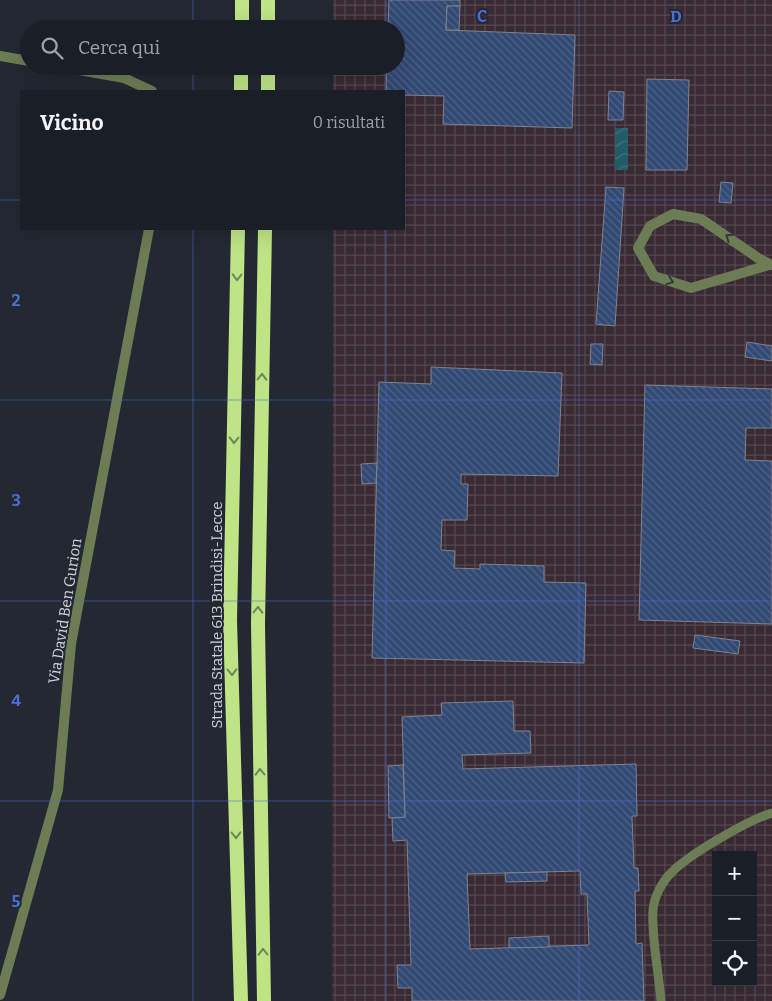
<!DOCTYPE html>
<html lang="it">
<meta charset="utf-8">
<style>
:root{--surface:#1a1e26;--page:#23272e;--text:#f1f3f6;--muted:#9fa2a7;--line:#383c43}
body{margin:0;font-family:Bitter,serif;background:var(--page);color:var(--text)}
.controls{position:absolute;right:15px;bottom:15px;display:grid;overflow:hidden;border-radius:0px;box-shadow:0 5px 20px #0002}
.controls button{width:45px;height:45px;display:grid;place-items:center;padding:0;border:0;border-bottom:1px solid var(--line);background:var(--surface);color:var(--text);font:25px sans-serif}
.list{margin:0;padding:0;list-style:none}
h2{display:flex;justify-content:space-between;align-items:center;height:65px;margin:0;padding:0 20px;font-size:21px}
h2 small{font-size:16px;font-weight:400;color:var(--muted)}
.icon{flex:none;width:28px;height:28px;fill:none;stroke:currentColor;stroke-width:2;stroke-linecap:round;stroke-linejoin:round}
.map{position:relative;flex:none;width:772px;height:1001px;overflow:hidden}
.search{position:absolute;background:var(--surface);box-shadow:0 5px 20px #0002;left:20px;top:20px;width:385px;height:55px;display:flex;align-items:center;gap:12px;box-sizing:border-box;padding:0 18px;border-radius:28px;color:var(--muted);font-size:19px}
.panel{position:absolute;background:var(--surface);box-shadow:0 5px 20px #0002;left:20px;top:90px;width:385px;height:140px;border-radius:0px}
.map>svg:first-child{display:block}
</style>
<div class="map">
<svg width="772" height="1001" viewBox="0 0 772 1001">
<defs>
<pattern id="industrial-grid" width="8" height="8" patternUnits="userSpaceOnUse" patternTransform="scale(1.25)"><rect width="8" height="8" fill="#3a2a34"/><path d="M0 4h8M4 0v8" fill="none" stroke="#554851"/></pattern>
<pattern id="water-waves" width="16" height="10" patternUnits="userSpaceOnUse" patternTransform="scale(1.25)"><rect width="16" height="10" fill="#215c67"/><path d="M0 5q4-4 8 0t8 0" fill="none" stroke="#40727c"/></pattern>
<pattern id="building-back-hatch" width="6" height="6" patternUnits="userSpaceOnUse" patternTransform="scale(1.25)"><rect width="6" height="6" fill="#324974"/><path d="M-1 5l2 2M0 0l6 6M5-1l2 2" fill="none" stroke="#4f6287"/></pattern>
</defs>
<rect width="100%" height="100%" fill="#232832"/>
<!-- industrial -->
<path fill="url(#industrial-grid)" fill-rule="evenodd" d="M 333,0 L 772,0 L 772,1001 L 332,1001 L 333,229 L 404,229 L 404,91 L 333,91 L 333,66 L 396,66 L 396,29 L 333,29 ZM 716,855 L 753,855 L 753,982 L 716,982 Z"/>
<!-- water -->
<rect fill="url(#water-waves)" x="615" y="128" width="13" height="42"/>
<!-- building -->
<g fill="url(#building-back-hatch)" stroke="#7d838f" fill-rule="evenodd">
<polygon points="389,0 460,0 460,6 447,6 446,30 575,35 572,128 443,124 444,96 404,95 404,91 386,91 387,66 396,66 396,29 388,29"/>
<polygon points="447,6 460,6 459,30 446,30"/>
<polygon points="647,79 689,80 687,170 646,170"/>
<polygon points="609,91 624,92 623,120 608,120"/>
<polygon points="721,182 733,183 731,203 719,202"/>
<polygon points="606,187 624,188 615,326 596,324"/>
<polygon points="747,342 772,346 772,361 745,357"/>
<polygon points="591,344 603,344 602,365 590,364"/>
<polygon points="431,367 562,373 558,476 461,474 461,484 468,484 467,520 442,520 441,550 455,551 454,568 480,569 480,564 544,566 544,582 586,583 584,663 372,658 379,382 431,384"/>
<polygon points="645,385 772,389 772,428 746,428 745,460 772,461 772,624 639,620"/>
<polygon points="377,463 376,483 362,484 361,464"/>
<polygon points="695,635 740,641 738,654 693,648"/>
<path d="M 513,701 L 514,731 L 530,731 L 531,753 L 462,755 L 463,769 L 636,764 L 637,816 L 632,816 L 634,868 L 638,868 L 639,891 L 635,891 L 636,944 L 642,943 L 644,1001 L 412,1001 L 412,988 L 398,988 L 397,965 L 411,965 L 407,840 L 393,841 L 392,818 L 405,817 L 402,717 L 442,715 L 441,703 ZM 580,871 L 581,894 L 587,894 L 589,945 L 470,949 L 467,874 Z"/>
<polygon points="403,765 405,817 389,818 388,766"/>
<polygon points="547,872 547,881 506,882 505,873"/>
<polygon points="549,936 549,947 509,948 509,938"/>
</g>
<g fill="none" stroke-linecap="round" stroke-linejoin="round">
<!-- service -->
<path stroke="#6c7d55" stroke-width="9" d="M 661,1001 C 659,974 651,935 653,910 C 654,897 662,882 671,873 C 688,855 748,820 772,813"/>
<!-- minor -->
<g stroke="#6c7d55" stroke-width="10">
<polyline points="0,56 29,61"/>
<polyline points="57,66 124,78 152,91"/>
<polyline points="769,265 691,288 654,276 638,248 650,226 673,214 701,219 758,258 772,265"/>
<polyline points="0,995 58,790 71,644 149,229"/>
</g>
<!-- trunk -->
<g stroke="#bee486" stroke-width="14">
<polyline points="242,29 242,0"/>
<polyline points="268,29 268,0"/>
<polyline points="241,91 241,66"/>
<polyline points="268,91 268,66"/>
<polyline points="238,229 230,620 241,1001"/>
<polyline points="264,1001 258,624 265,229"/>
</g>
</g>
<!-- one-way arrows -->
<defs><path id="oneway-chevron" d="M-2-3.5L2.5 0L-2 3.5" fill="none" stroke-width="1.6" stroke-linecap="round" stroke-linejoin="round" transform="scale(1.25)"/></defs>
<g stroke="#323939">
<use href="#oneway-chevron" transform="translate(729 237) rotate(-145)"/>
<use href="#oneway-chevron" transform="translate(670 281) rotate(19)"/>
</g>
<g stroke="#70865c">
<use href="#oneway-chevron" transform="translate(237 277) rotate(91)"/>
<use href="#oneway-chevron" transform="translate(262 377) rotate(-89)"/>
<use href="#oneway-chevron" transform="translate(234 440) rotate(91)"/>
<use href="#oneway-chevron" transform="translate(258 610) rotate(-89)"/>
<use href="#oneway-chevron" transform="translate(232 672) rotate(89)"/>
<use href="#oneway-chevron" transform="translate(260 772) rotate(-91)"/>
<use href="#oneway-chevron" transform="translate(236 835) rotate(89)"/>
<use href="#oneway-chevron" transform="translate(263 952) rotate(-91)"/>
</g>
<!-- grid -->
<path fill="none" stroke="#4a70d9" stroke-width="1" stroke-opacity="0.55" d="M 193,0 L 193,29M 386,0 L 386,29M 579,0 L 579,1001M 193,66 L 193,91M 386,66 L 386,91M 0,200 L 21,200M 404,200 L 772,200M 193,229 L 193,1001M 386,229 L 386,1001M 0,400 L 772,400M 0,601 L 772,601M 0,801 L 772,801"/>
<g text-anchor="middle" stroke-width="4" stroke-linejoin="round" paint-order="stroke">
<!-- street labels -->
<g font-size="15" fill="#d1d5db" stroke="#232832">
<text transform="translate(65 611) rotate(-81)" y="5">Via David Ben Gurion</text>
<text transform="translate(217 615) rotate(-90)" y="5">Strada Statale 613 Brindisi-Lecce</text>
</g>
</g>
<g font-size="16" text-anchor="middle" font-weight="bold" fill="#4a70d9" stroke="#232832" stroke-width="4" stroke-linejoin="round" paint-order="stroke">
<text x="482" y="22">C</text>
<text x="676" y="22">D</text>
<text x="16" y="306">2</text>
<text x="16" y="506">3</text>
<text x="16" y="706">4</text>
<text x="16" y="907">5</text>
</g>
</svg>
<div class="controls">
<button>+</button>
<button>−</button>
<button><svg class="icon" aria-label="locate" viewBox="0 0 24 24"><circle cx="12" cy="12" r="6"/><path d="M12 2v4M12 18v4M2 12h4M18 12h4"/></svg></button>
</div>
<div class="search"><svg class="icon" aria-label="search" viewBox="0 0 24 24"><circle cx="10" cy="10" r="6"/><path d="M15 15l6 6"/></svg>Cerca qui</div>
<section class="panel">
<h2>Vicino<small>0 risultati</small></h2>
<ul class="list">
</ul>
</section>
</div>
